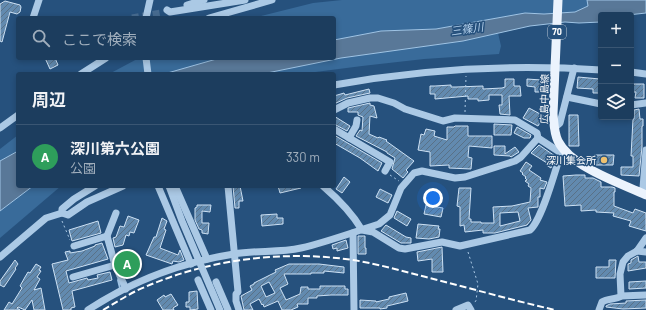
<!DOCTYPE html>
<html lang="ja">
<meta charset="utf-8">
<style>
:root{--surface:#1c3d5e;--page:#294867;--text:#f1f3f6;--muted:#a0aebc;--line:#3a5673;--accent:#eec170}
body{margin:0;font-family:Barlow,"Noto Sans JP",sans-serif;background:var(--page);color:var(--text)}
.controls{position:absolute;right:12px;top:12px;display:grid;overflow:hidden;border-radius:4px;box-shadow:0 2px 6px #0003}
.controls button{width:36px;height:36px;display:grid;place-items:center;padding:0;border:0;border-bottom:1px solid var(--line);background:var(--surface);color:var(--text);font:20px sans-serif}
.you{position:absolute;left:433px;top:198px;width:14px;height:14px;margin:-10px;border:3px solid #fff;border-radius:50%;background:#1a73e8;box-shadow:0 0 0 6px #1a73e833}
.badge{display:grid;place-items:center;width:26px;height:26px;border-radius:50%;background:var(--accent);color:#fff;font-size:13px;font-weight:700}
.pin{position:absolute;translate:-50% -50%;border:2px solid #fff;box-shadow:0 1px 4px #0006}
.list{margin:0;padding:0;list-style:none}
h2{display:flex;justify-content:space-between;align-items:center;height:52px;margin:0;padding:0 16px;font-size:17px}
h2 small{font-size:13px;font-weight:400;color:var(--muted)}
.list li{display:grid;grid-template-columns:26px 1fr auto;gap:12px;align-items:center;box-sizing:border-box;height:64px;padding:0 16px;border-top:1px solid var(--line)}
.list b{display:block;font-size:15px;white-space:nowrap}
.list p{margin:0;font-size:13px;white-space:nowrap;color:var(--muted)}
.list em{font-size:13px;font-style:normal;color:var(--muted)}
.icon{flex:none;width:22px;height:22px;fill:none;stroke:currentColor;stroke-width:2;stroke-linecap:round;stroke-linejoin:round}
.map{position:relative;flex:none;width:646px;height:310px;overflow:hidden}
.search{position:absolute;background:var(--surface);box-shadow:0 2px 6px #0003;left:16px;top:16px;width:320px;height:44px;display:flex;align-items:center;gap:10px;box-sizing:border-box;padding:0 14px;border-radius:4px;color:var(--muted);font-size:15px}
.panel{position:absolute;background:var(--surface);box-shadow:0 2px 6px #0003;left:16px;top:72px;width:320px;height:116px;border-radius:4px}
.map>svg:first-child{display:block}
</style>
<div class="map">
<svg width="646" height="310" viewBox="0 0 646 310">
<defs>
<pattern id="park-dots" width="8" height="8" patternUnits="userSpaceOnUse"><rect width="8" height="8" fill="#396b9a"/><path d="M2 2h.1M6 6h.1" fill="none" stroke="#5781a9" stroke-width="1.8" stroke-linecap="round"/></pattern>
<pattern id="building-hatch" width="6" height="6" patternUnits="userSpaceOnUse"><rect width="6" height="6" fill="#628aaf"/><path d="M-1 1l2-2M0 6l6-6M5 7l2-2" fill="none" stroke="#597187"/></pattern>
</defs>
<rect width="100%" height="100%" fill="#26517d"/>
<!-- green -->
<g fill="#396b9a">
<polygon points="342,0 587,0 588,6 576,12 544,14 525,13 436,29 381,31 334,40 334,18 253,18 313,3"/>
<polygon points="498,33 501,46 499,54 424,59 362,66 300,74 262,74 341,58 463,41"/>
<polygon points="139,58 220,58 164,74 109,74"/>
<polygon points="18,135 18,151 0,161 0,149"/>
<polygon points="33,186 61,186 0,238 0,211"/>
</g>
<!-- park -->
<polygon fill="url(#park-dots)" points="134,256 139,258 134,267 121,271 118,261"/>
<!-- water -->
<g fill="#597898" stroke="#9fc4e5">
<polygon points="587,0 646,0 646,13 628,15 601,15 601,22 579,23 565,22 530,26 463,41 341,58 262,74 164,74 220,58 334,58 334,40 381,31 436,29 525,13 544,14 575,12 588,6"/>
<polygon points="18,151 18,186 33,186 0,211 0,161"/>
</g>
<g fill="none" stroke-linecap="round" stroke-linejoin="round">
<!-- stream -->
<polyline stroke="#9fc4e5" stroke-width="2" points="118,280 120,288 119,289"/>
</g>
<!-- building -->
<g fill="url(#building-hatch)" stroke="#cde1f4" fill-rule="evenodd">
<polygon points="5,1 20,5 21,7 20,12 17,14 10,12 2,42 0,41 0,4"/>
<polygon points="45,58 55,58 58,65 50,69"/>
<polygon points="578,77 600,79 599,93 593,93 593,89 577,88"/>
<polygon points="505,79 514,79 514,86 520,86 521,96 509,96 510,115 500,114 499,105 502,105 502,95 489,95 489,100 478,101 478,99 468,99 468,96 435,99 435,94 430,94 430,86 435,86 451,85 451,87 456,87 483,86 483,89 502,88 505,87"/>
<polygon points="527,79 541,80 540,92 535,92 535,87 527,86"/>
<polygon points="631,84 644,84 644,98 635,98 636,92 631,92"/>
<polygon points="369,89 370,93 347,98 334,104 334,96 344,93 345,95"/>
<polygon points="370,103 370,105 374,106 377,118 370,116 369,134 378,138 379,137 387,140 386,141 414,161 406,170 408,172 403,178 392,169 395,158 387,153 387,152 356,136 360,130 362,131 363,117 358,115 358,112 348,112 348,108"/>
<polygon points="529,108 544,116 538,126 523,118"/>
<polygon points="639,109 640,119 643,119 643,126 642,126 642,147 639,176 621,175 621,167 633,167 633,156 631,156 633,119 634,119 634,110"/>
<polygon points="569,115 578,115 579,146 569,146"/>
<polygon points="334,116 350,126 347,131 334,124"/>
<polygon points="494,124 512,125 511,135 494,135"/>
<polygon points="455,126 468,126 468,136 492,136 492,148 469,146 468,157 472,158 471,169 449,168 449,165 430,166 430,152 418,150 421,134 424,135 426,129 435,131 434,136 447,140 447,127 454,127"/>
<polygon points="517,127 531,135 530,138 524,138 514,133"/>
<polygon points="334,135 382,163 378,171 360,158 334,143"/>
<polygon points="539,145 555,156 551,168 546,165 547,163 531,153"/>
<polygon points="494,146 505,146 505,154 515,147 519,152 511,157 510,156 494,155"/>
<polygon points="594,155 614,155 613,165 594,165"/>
<path d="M 526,162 L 532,166 L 529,170 L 541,178 L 540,180 L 547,182 L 544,189 L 540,188 L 540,197 L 538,197 L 538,207 L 528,208 L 531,220 L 527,225 L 495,233 L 483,233 L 483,230 L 465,232 L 464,225 L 460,226 L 460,207 L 457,206 L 459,188 L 471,188 L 469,219 L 471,219 L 471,222 L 481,222 L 481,223 L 494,223 L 493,207 L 512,206 L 530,202 L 531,188 L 528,186 L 529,184 L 525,181 L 527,180 L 525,178 L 526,177 L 522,174 L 523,173 L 520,171 ZM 518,212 L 520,221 L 500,226 L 500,213 Z"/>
<polygon points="576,175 585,175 585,178 593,178 601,182 601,187 612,187 615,188 615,192 614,192 614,206 633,213 635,209 646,213 646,231 629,226 631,221 613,216 614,213 596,212 596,210 581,211 581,205 565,206 563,176"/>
<polygon points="344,177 350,182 342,193 336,189"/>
<polygon points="233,186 240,186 243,201 239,201 239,208 235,208"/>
<polygon points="278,186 301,186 301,188 280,193"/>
<polygon points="380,189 392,195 388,203 376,197"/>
<polygon points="197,205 211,205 210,212 202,211 202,223 209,223 208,234 202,233 202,230 199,229 195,220 195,208 197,207"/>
<polygon points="426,205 443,208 441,217 424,214"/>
<polygon points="397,211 411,219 407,226 394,218"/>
<polygon points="277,214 277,218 283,218 283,224 262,226 261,215"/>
<polygon points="128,216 139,220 134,233 130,232 129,236 126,235 123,245 115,247 113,238 116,237 120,226 124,227"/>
<polygon points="162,218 167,221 164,229 166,230 160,248 178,255 180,250 184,260 179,262 173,261 172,264 146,255 154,237 156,237"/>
<polygon points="98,221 101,233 72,241 69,230"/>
<polygon points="418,224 439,226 438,229 440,229 439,237 429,239 416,238"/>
<polygon points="386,225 406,237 411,238 411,243 401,243 381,231"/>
<polygon points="358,236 365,236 365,248 366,248 366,254 358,254"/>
<polygon points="346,240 348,248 337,251 337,248 333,249 332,245"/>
<polygon points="102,243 108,259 66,271 69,283 87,278 88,280 98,278 97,275 110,272 112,280 72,291 75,307 71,308 71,310 63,310 52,264 68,260 65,252 70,251 70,253 82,251 95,246 95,245"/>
<polygon points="442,247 443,272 432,272 432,259 418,261 417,252"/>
<polygon points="638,256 639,262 646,262 646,268 628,271 628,264 631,263 631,260"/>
<polygon points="15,260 18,264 15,268 16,269 4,287 0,285 0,281"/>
<polygon points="609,260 616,260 615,278 596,278 596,267 609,267"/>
<polygon points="36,264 41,267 39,270 41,271 37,277 40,279 34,290 41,288 45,310 34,310 32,300 25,310 18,307 17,308 20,310 4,310 9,302 12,304 22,288 20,286 25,277 28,272 30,273"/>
<path d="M 289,264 L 319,264 L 344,267 L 344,273 L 324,271 L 324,273 L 311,273 L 311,274 L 284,274 L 288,284 L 280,288 L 286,300 L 300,294 L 301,287 L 308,287 L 308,289 L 320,289 L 320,286 L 345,286 L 345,289 L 348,289 L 348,295 L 331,295 L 317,296 L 317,298 L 308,298 L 308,304 L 297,304 L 298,307 L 291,310 L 282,310 L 278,301 L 264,307 L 263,304 L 262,305 L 259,299 L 250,304 L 253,310 L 244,310 L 241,296 L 252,290 L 250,286 L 254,284 L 254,283 L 276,272 L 275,270 ZM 269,282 L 275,293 L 266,297 L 261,286 Z"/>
<polygon points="646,281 646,288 629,289 629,282"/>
<polygon points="197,291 198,309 190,310 190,307 186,307 186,302 189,302 189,292"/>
<polygon points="406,293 408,301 387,306 387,308 380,309 380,308 360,308 360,300 376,301 376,302 389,299 389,297"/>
<polygon points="171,294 178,305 173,308 174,310 163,310 157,300 164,295 165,297"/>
<polygon points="646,300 646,308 623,309 606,307 606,306 610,304 626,303 626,301"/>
</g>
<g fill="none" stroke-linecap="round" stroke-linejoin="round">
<!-- minor-tunnel -->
<polyline stroke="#476b90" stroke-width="7" stroke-dasharray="7 3.5" stroke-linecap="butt" points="132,18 161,13"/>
<!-- path -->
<g stroke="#abc9e5" stroke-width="1" stroke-dasharray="2 3" stroke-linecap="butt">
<polyline points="465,112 466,76"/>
<polyline points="390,175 399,181"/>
<polyline points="62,221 70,240"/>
<polyline points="468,252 478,284 476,301 474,302"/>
</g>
<!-- minor -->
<g stroke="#abc9e5" stroke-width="7">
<polyline points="187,5 204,0"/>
<polyline points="167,10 170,12 245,0"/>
<polyline points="33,18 39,0"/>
<polyline points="146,18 150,0"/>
<polyline points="209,18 272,0"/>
<polyline points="146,58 148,74"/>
<polyline points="631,72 646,74"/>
<polyline points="81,74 106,58"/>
<path d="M 334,85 C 422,69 512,64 601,70"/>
<polyline points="567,97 601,104"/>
<polyline points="631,105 646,103"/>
<polyline points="334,110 348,103 370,98 378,98 394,103 405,109 443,121 455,118 515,120 537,133 538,138 561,153"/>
<polyline points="0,128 18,115"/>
<polyline points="554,128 560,123 574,68"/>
<polyline points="334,129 390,162 385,171"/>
<polyline points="349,138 356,126 357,120"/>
<polyline points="95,186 74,199 62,209 62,213 68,215 87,202 123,186"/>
<polyline points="158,186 191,264"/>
<polyline points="175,186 207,259"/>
<polyline points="228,186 238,292 236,294 236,301 239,310"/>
<path d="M 323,186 C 337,198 352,213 362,230 L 373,232 L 399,248 L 405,249 L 442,242 L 460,246 L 530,230 C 542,220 555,171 561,153 L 564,151"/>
<polyline points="641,192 643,188 646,150"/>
<polyline points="353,233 354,310"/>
<polyline points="107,236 116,213"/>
<polyline points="74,246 107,236 115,265 126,289"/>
<polyline points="637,251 646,252"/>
<polyline points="0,257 46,218 62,213"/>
<polyline points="73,277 115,265"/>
<polyline points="198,280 211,310"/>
<polyline points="216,282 228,310"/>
<polyline points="621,296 646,295"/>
<path d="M 88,310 C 132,281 183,262 234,254 C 256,250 279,253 301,248 C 327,242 354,232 379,224 L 390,215 L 401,188 L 414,173 L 422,171 L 455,178 L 465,177 L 515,161 L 521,157 L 538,138"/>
<polyline points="456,310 468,305 471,310"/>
<path d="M 599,310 L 602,302 C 608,298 616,300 621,296 L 620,274 L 623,262 L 628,256 L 637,251 L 646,238"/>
</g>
<!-- major -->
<path stroke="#ebf3fd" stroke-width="9" d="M 558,0 L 553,114 C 554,123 554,133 558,141 C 571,167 620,183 646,195"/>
<!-- rail -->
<path stroke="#fff" stroke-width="2" stroke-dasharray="7 3" stroke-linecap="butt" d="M 103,310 C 117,302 130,293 145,287 C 209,259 284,250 353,260 C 378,264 402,271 426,277 C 469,288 512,300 555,310"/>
<!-- minor-bridge -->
<polyline stroke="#abc9e5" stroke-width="7" points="169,186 182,221 220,310"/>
</g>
<!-- markers -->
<circle fill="#eec170" stroke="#26517d" stroke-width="1.5" cx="604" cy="160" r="4"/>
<g text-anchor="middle" stroke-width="3" stroke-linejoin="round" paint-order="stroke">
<!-- shield labels -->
<rect fill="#26517d" stroke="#becbd8" stroke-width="1" x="548" y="25" width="18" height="14" rx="3"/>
<g font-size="9" font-weight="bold" fill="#fff">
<text x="557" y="35">70</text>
</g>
<!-- street labels -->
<g font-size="10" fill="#fff" stroke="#26517d">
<text transform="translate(544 99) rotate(-89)" y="4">広島中島線</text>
</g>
<!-- poi labels -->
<g font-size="10" fill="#fff" stroke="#26517d" text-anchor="end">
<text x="596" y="164">深川集会所</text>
</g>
<!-- water labels -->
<g font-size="11" font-style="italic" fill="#b6d2ed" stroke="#26517d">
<text transform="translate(467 29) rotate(-8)" y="4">三篠川</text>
</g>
</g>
</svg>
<div class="controls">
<button>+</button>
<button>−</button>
<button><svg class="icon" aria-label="layers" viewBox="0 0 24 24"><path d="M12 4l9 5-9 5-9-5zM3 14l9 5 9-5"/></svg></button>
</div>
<div class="you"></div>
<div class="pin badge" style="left:127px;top:264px;background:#2e9e5b">A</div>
<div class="search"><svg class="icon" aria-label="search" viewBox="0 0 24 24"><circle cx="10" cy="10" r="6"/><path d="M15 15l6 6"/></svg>ここで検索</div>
<section class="panel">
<h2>周辺<small></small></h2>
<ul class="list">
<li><span class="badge" style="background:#2e9e5b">A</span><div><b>深川第六公園</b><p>公園</p></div><em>330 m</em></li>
</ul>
</section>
</div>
